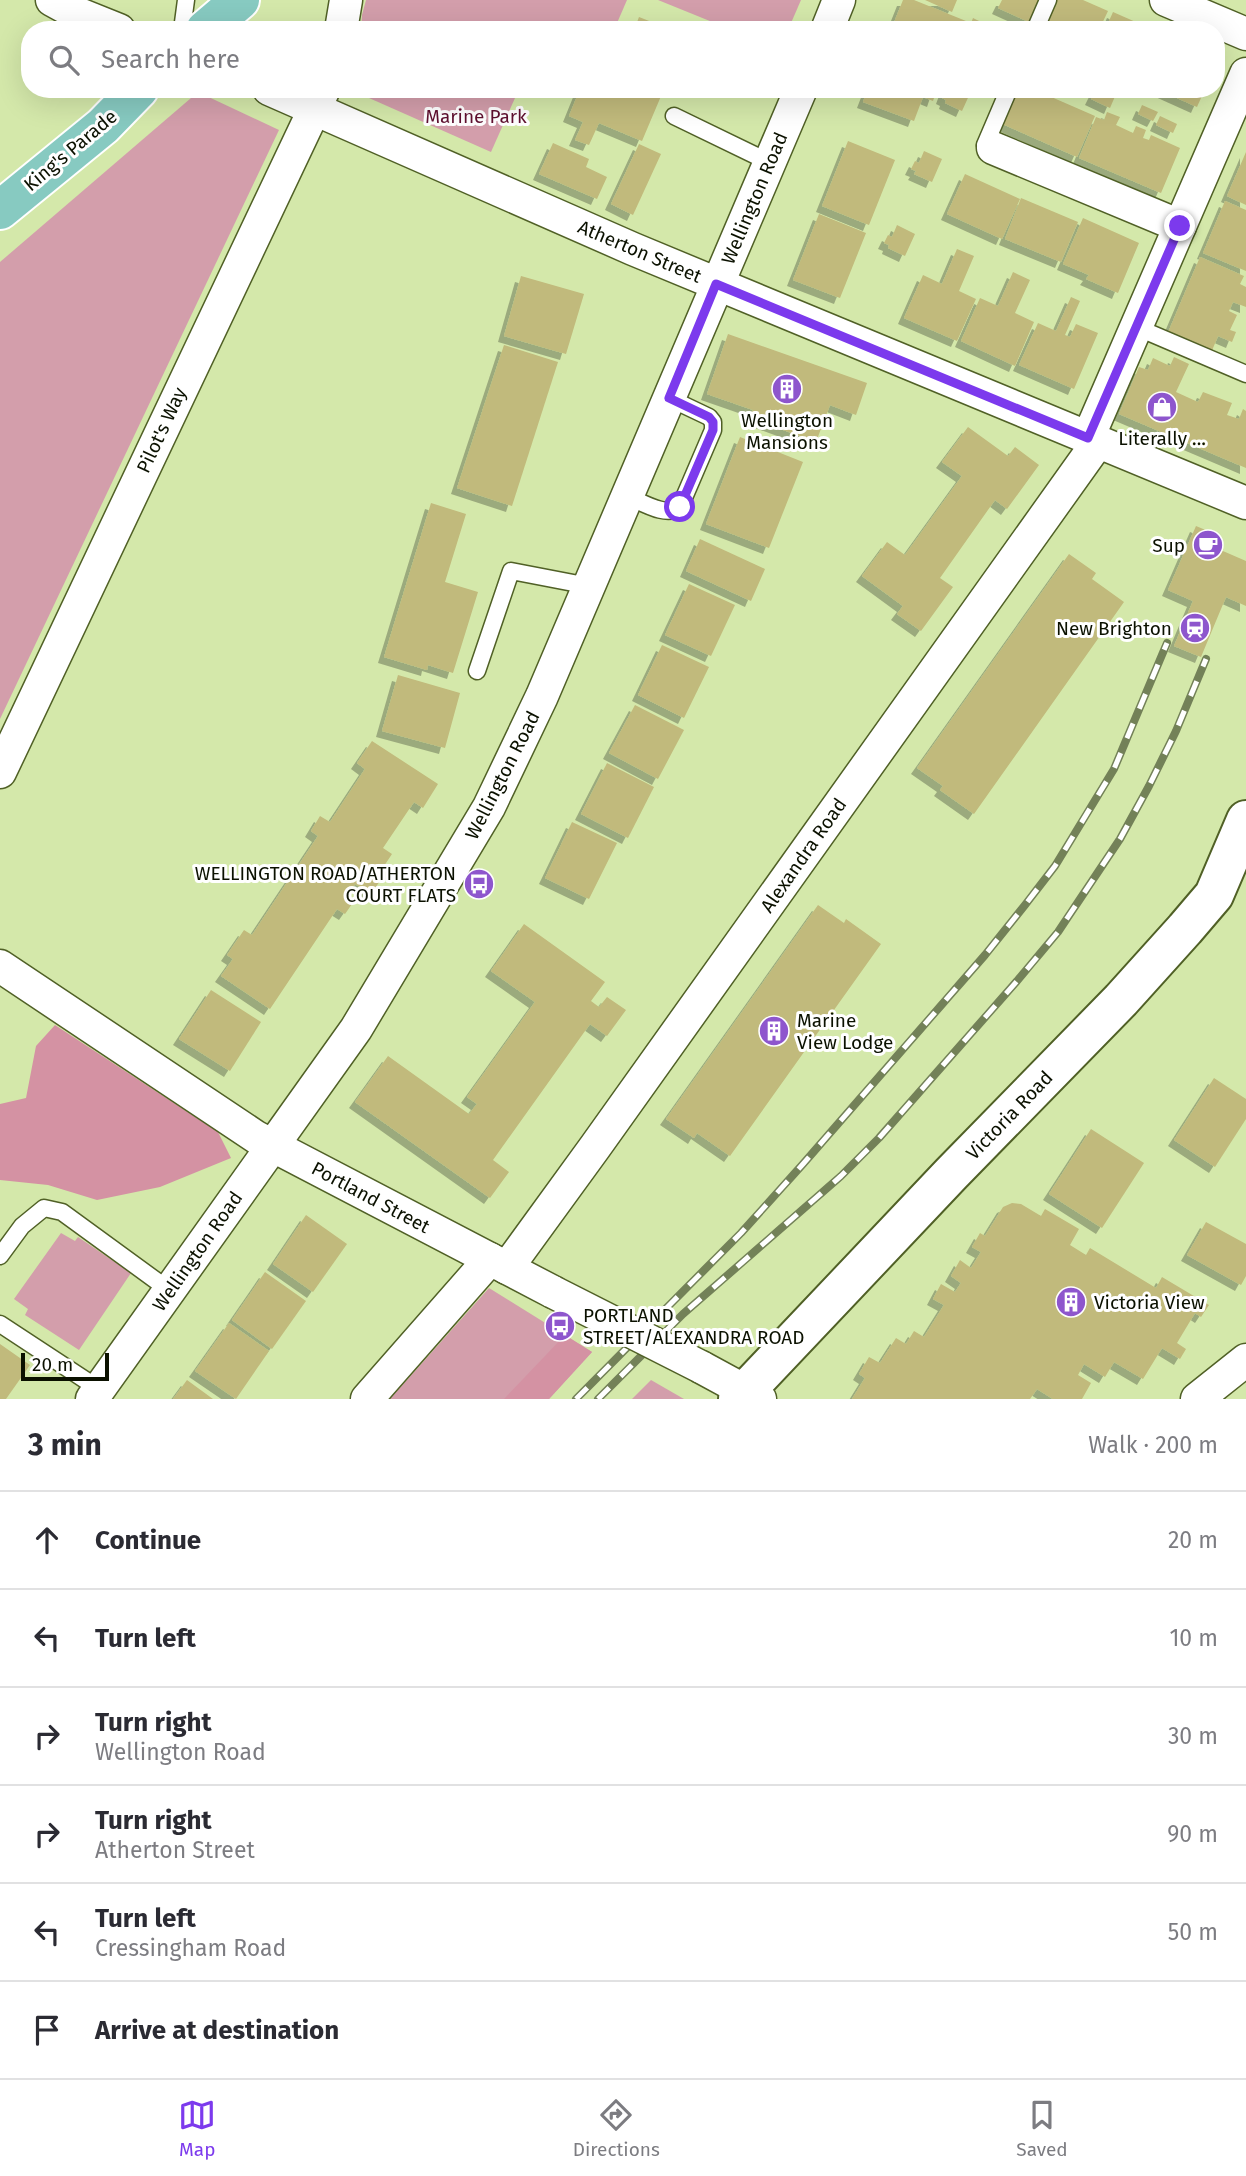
<!DOCTYPE html>
<meta charset="utf-8">
<style>
:root{--surface:#fff;--page:#f7f7f7;--text:#2b2b33;--muted:#7c7c81;--line:#e1e1e2;--accent:#7c3aed}
body{margin:0;font-family:"Fira Sans",sans-serif;background:var(--page);color:var(--text)}
.scale{position:absolute;left:21px;bottom:18px;width:88px;box-sizing:border-box;padding-left:7px;border:4px solid #0b1100;border-top:0;font-size:19px;line-height:24px;white-space:nowrap;color:#0b1100;-webkit-text-stroke:5px #fff;paint-order:stroke}
.stop{position:absolute;width:21px;height:21px;margin:-16px;border:5px solid #7c3aed;border-radius:50%;background:#fff}
.stop.end{background:#7c3aed;border-color:#fff;box-shadow:0 2px 7px #0008}
.list{margin:0;padding:0;list-style:none}
h2{display:flex;justify-content:space-between;align-items:center;height:91px;margin:0;padding:0 28px;font-size:30px}
h2 small{font-size:23px;font-weight:400;color:var(--muted)}
.list li{display:grid;grid-template-columns:46px 1fr auto;gap:21px;align-items:center;box-sizing:border-box;height:98px;padding:0 28px;border-top:2px solid var(--line)}
.list b{display:block;font-size:26px;white-space:nowrap}
.list p{margin:0;font-size:23px;white-space:nowrap;color:var(--muted)}
.list em{font-size:23px;font-style:normal;color:var(--muted)}
.icon{flex:none;width:38px;height:38px;fill:none;stroke:currentColor;stroke-width:2;stroke-linecap:round;stroke-linejoin:round}
.map{position:relative;flex:none;width:1246px;height:1399px;overflow:hidden}
.search{position:absolute;background:var(--surface);box-shadow:0 7px 28px #0002;left:21px;right:21px;top:21px;height:77px;display:flex;align-items:center;gap:18px;box-sizing:border-box;padding:0 24px;border-radius:28px;color:var(--muted);font-size:26px}
.sheet{height:679px;background:var(--surface)}
nav{display:flex;justify-content:space-around;align-items:center;box-sizing:border-box;height:98px;border-top:2px solid var(--line);background:var(--surface);font-size:19px;color:var(--muted)}
nav a{display:grid;justify-items:center;gap:4px}
nav .on{color:var(--accent)}
.map>svg:first-child{display:block}
</style>
<div class="map">
<svg width="1246" height="1399" viewBox="0 0 1246 1399">
<defs>
<filter id="shadow"><feDropShadow dx="-6" dy="6" stdDeviation="0" flood-color="#0004"/></filter>
</defs>
<rect width="100%" height="100%" fill="#d4e8aa"/>
<!-- green -->
<g fill="#d39eab">
<polygon points="366,0 627,0 614,30 361,30 362,15"/>
<polygon points="658,0 801,0 788,30 732,30"/>
<polygon points="362,89 519,89 491,152 369,98"/>
<polygon points="198,92 279,130 0,719 0,262"/>
<polygon points="61,1233 75,1241 78,1237 131,1273 79,1350 25,1315 28,1309 14,1299"/>
<polygon points="489,1288 592,1352 549,1399 390,1399"/>
<polygon points="651,1380 684,1399 632,1399"/>
</g>
<!-- forest -->
<g fill="#d492a3">
<polygon points="55,1025 218,1132 231,1158 160,1187 97,1200 48,1185 0,1180 0,1104 26,1098 36,1046"/>
<polygon points="565,1335 592,1352 549,1399 504,1399"/>
</g>
<!-- building -->
<g fill="#c1ba7b" filter="url(#shadow)">
<polygon points="903,0 914,0 966,21 963,30 953,28 952,30 891,30"/>
<polygon points="925,0 957,0 952,12"/>
<polygon points="1002,0 1039,0 1029,22 998,8"/>
<polygon points="1051,0 1083,0 1108,11 1099,30 1038,30"/>
<polygon points="1113,12 1138,23 1153,30 1105,30"/>
<polygon points="639,17 667,28 670,21 690,30 634,30"/>
<polygon points="973,18 977,20 998,30 974,30 970,26"/>
<polygon points="580,89 664,89 642,141 599,123 589,145 575,140 583,122 569,116"/>
<polygon points="868,89 929,89 936,92 933,101 923,97 914,121 863,102"/>
<polygon points="950,89 972,89 962,111 945,103 946,100 942,98 945,90 949,92"/>
<polygon points="1012,89 1033,89 1095,116 1077,157 998,122"/>
<polygon points="1096,89 1107,89 1116,94 1110,108 1091,99"/>
<polygon points="1157,89 1205,89 1197,107"/>
<polygon points="1142,105 1158,112 1153,121 1138,114"/>
<polygon points="1107,112 1120,117 1116,125 1133,133 1136,126 1146,130 1143,138 1149,140 1151,135 1180,148 1161,193 1079,158 1096,117 1104,120"/>
<polygon points="1160,116 1177,124 1173,133 1156,125"/>
<polygon points="848,141 895,160 869,225 822,206"/>
<polygon points="553,143 589,159 586,167 607,177 597,199 539,174"/>
<polygon points="639,144 661,154 633,215 611,204"/>
<polygon points="924,151 942,159 932,182 914,174 916,171 911,169 915,161 919,163"/>
<polygon points="1246,152 1246,205 1227,196"/>
<polygon points="965,174 1020,199 1002,239 947,214"/>
<polygon points="1021,198 1078,222 1061,262 1005,239"/>
<polygon points="1225,201 1246,210 1246,271 1203,253"/>
<polygon points="819,214 866,233 840,298 793,280"/>
<polygon points="1083,218 1139,243 1118,293 1086,279 1089,275 1063,264"/>
<polygon points="897,225 915,234 905,256 888,248 889,245 884,243 888,235 892,237"/>
<polygon points="957,249 974,256 959,291 976,299 957,341 904,318 923,275 942,284"/>
<polygon points="1200,257 1244,276 1240,284 1246,287 1246,307 1233,302 1229,311 1237,315 1230,330 1236,332 1232,342 1218,336 1211,353 1167,335"/>
<polygon points="1013,272 1030,280 1015,313 1034,322 1015,366 961,341 980,298 998,306"/>
<polygon points="521,276 584,294 566,354 504,336"/>
<polygon points="1071,297 1080,301 1065,335 1070,337 1076,324 1098,333 1074,389 1019,365 1038,323 1056,331"/>
<polygon points="728,334 867,383 856,415 830,405 816,442 750,418 753,410 707,394"/>
<polygon points="504,345 558,362 512,506 457,488"/>
<polygon points="1174,357 1189,364 1176,392 1198,402 1203,392 1232,403 1227,415 1239,419 1243,409 1246,411 1246,468 1119,414 1139,367 1148,370 1153,358 1170,366"/>
<polygon points="968,427 1008,456 1015,447 1039,465 1007,509 995,500 940,578 953,587 921,631 897,614 903,606 862,576 887,542 905,555 962,476 942,462"/>
<polygon points="740,437 803,462 769,548 706,524"/>
<polygon points="431,503 466,514 445,582 478,592 453,673 428,665 427,670 384,657"/>
<polygon points="1196,526 1220,536 1216,548 1246,561 1246,606 1226,597 1201,657 1174,646 1193,601 1168,590"/>
<polygon points="700,539 765,569 751,601 686,571"/>
<polygon points="1069,554 1096,573 1092,579 1124,602 974,814 940,790 943,786 917,768"/>
<polygon points="689,584 735,605 711,656 665,635"/>
<polygon points="662,645 709,667 684,718 638,695"/>
<polygon points="398,675 460,693 445,748 382,731"/>
<polygon points="635,705 684,730 658,779 609,753"/>
<polygon points="372,741 438,784 423,808 414,802 383,848 392,854 378,875 382,878 371,894 355,884 345,900 352,904 345,914 337,909 270,1009 221,976 233,959 227,955 244,930 252,935 318,836 311,831 320,816 330,822 365,769 357,763"/>
<polygon points="607,763 654,787 628,838 581,814"/>
<polygon points="572,822 617,843 589,899 545,878"/>
<polygon points="818,905 844,923 846,919 881,944 730,1156 697,1133 694,1138 666,1119"/>
<polygon points="524,924 605,982 591,1001 599,1007 607,997 626,1010 607,1036 590,1024 493,1160 509,1172 490,1198 355,1102 388,1056 469,1114 477,1104 467,1097 535,1002 491,971"/>
<polygon points="211,990 261,1022 230,1071 179,1039"/>
<polygon points="1214,1078 1246,1099 1246,1119 1215,1167 1174,1140"/>
<polygon points="1091,1129 1144,1163 1102,1228 1049,1194"/>
<polygon points="1012,1203 1021,1204 1041,1216 1045,1209 1079,1229 1070,1245 1086,1255 1090,1248 1156,1288 1162,1277 1209,1305 1201,1317 1195,1313 1177,1343 1186,1349 1180,1359 1162,1348 1143,1379 1114,1362 1105,1377 1084,1364 1078,1375 1091,1383 1082,1399 1053,1399 1037,1389 1030,1399 852,1399 865,1378 859,1374 869,1357 880,1363 896,1338 906,1344 914,1331 924,1337 944,1305 933,1299 941,1284 955,1292 961,1283 951,1276 960,1260 971,1268 981,1252 972,1247 980,1233 985,1236 1003,1207"/>
<polygon points="306,1215 347,1244 313,1292 273,1264"/>
<polygon points="1206,1222 1246,1244 1246,1276 1241,1285 1187,1255"/>
<polygon points="265,1272 306,1301 272,1349 232,1320"/>
<polygon points="229,1323 269,1351 236,1399 195,1371"/>
<polygon points="0,1344 30,1365 6,1399 0,1399"/>
<polygon points="187,1380 213,1399 173,1399"/>
</g>
<g fill="none" stroke-linecap="round" stroke-linejoin="round">
<!-- service casing -->
<g stroke="#506026" stroke-width="19">
<g id="service">
<polyline points="182,30 186,0"/>
<polyline points="1035,30 1048,0"/>
<polyline points="674,116 769,162"/>
<polyline points="992,147 985,145 1009,89"/>
<polyline points="1136,327 1246,374"/>
<path d="M 627,496 C 642,502 666,518 680,507 L 713,430 L 713,422 L 709,417 L 669,398"/>
<polyline points="477,671 511,571 589,586"/>
<polyline points="0,1256 22,1226 44,1208 62,1212 169,1290"/>
<polyline points="0,1324 99,1389"/>
</g>
</g>
<!-- minor casing -->
<g stroke="#506026" stroke-width="35">
<g id="minor">
<polyline points="52,0 74,12 119,30"/>
<polyline points="1166,0 1246,34"/>
<polyline points="341,30 346,0"/>
<polyline points="827,30 839,0"/>
<polyline points="269,89 633,249 1246,503"/>
<polyline points="993,148 1180,226"/>
<polyline points="1088,438 1246,74"/>
<polyline points="0,772 324,89"/>
<polyline points="0,966 256,1137 553,1292"/>
<polyline points="507,1268 595,1147 1098,442"/>
<polyline points="701,1367 760,1399"/>
<polyline points="92,1399 356,1029 489,807 542,696 801,89"/>
<polyline points="367,1399 490,1259"/>
<polyline points="1197,1399 1246,1360"/>
</g>
</g>
<!-- tertiary casing -->
<g stroke="#506026" stroke-width="42">
<polyline id="tertiary" points="738,1399 951,1174 1121,1000 1185,929 1214,895 1246,820"/>
</g>
<!-- primary casing -->
<g stroke="#fff" stroke-width="42">
<g id="primary">
<polyline points="205,30 240,0"/>
<polyline points="0,210 103,126 139,89"/>
</g>
</g>
<!-- service -->
<use href="#service" stroke="#fff" stroke-width="16"/>
<!-- minor -->
<use href="#minor" stroke="#fff" stroke-width="32"/>
<!-- tertiary -->
<use href="#tertiary" stroke="#fff" stroke-width="38"/>
<!-- primary -->
<use href="#primary" stroke="#87cac1" stroke-width="38"/>
<!-- rail casing -->
<g stroke="#738158" stroke-width="8">
<g id="rail">
<polyline points="576,1399 741,1233 803,1164 985,955 1025,905 1055,866 1114,769 1167,643"/>
<polyline points="598,1399 683,1314 841,1176 879,1138 1017,981 1058,932 1120,839 1149,786 1176,731 1206,659"/>
</g>
</g>
<!-- rail -->
<use href="#rail" stroke="#fff" stroke-width="5" stroke-dasharray="16" stroke-linecap="butt"/>
<!-- minor-bridge casing -->
<g stroke="#506026" stroke-width="35" stroke-linecap="butt">
<polyline id="minor-bridge" points="553,1292 701,1367"/>
</g>
<!-- minor-bridge -->
<use href="#minor-bridge" stroke="#fff" stroke-width="32"/>
</g>
<g fill="none" stroke-linecap="round" stroke-linejoin="round">
<!-- route -->
<polyline stroke="#7c3aed" stroke-width="9" points="680,507 713,430 713,422 709,417 669,398 716,284 1088,438 1180,226"/>
</g>
<!-- icons -->
<defs>
<g id="building-disc" transform="scale(1.575)"><circle r="9.5" fill="#8e56cd" stroke="#fff"/><path d="M-4-6H4V6H1V3H-1V6H-4ZM-2.5-4.3h1.7v1.8h-1.7ZM.8-4.3h1.7v1.8H.8ZM-2.5-1h1.7V.8h-1.7ZM.8-1h1.7V.8H.8Z" fill="#fff"/></g>
<g id="shop-disc" transform="scale(1.575)"><circle r="9.5" fill="#8e56cd" stroke="#fff"/><path d="M-5-2.5h2.3a2.7 3.5 0 0 1 5.4 0H5L5.5 6h-11ZM-1.5-2.5h3a1.5 2.3 0 0 0-3 0Z" fill="#fff"/></g>
<g id="cafe-disc" transform="scale(1.575)"><circle r="9.5" fill="#8e56cd" stroke="#fff"/><path d="M-5.5-4.5H6V0H3Q3 3.5 0 3.5H-2.5Q-5.5 3.5-5.5 0ZM3-3.2v2h1.7v-2ZM-6 4.5H4V6H-6Z" fill="#fff"/></g>
<g id="station-disc" transform="scale(1.575)"><circle r="9.5" fill="#8e56cd" stroke="#fff"/><path d="M-3-6H3Q5-6 5-4V2Q5 4 3 4L4.5 6H3L1.5 4h-3L-3 6H-4.5L-3 4Q-5 4-5 2V-4Q-5-6-3-6ZM-3.5-4v3h7v-3ZM-3.5 1v1.5H-2V1ZM2 1v1.5H3.5V1Z" fill="#fff"/></g>
<g id="bus-disc" transform="scale(1.575)"><circle r="9.5" fill="#8e56cd" stroke="#fff"/><path d="M-5-6H5V4H4V6H2V4H-2V6H-4V4H-5ZM-3.5-4V0h7V-4ZM-3.5 1.2v1.5H-2V1.2ZM2 1.2v1.5H3.5V1.2Z" fill="#fff"/></g>
</defs>
<g fill-rule="evenodd">
<use href="#building-disc" x="787" y="389"/>
<use href="#shop-disc" x="1162" y="407"/>
<use href="#cafe-disc" x="1208" y="545"/>
<use href="#station-disc" x="1195" y="628"/>
<use href="#bus-disc" x="479" y="884"/>
<use href="#building-disc" x="774" y="1031"/>
<use href="#building-disc" x="1071" y="1302"/>
<use href="#bus-disc" x="560" y="1326"/>
</g>
<g text-anchor="middle" stroke-width="6" stroke-linejoin="round" paint-order="stroke">
<!-- park labels -->
<g font-size="19" fill="#5f0f2f" stroke="#fff">
<text x="476" y="123">Marine Park</text>
</g>
<!-- street labels -->
<g font-size="19" fill="#0b1100" stroke="#fff">
<text transform="translate(70 150) rotate(-40)" y="7">King's Parade</text>
<text transform="translate(754 198) rotate(-67)" y="7">Wellington Road</text>
<text transform="translate(640 251) rotate(23)" y="7">Atherton Street</text>
<text transform="translate(161 430) rotate(-65)" y="7">Pilot's Way</text>
<text transform="translate(502 775) rotate(-63)" y="7">Wellington Road</text>
<text transform="translate(803 855) rotate(-55)" y="7">Alexandra Road</text>
<text transform="translate(1009 1115) rotate(-46)" y="7">Victoria Road</text>
<text transform="translate(371 1197) rotate(28)" y="7">Portland Street</text>
<text transform="translate(197 1251) rotate(-55)" y="7">Wellington Road</text>
</g>
<!-- poi labels -->
<g font-size="19" fill="#0b1100" stroke="#fff" text-anchor="end">
<text x="787" y="427" text-anchor="middle">Wellington<tspan x="787" dy="22">Mansions</tspan></text>
<text x="1162" y="445" text-anchor="middle">Literally ...</text>
<text x="1185" y="552">Sup</text>
<text x="1172" y="635">New Brighton</text>
<text x="456" y="880">WELLINGTON ROAD/ATHERTON<tspan x="456" dy="22">COURT FLATS</tspan></text>
<text x="797" y="1027" text-anchor="start">Marine<tspan x="797" dy="22">View Lodge</tspan></text>
<text x="1094" y="1309" text-anchor="start">Victoria View</text>
<text x="583" y="1322" text-anchor="start">PORTLAND<tspan x="583" dy="22">STREET/ALEXANDRA ROAD</tspan></text>
</g>
</g>
</svg>
<div class="scale">20 m</div>
<div class="stop" style="left:680px;top:507px"></div>
<div class="stop end" style="left:1180px;top:226px"></div>
<div class="search"><svg class="icon" aria-label="search" viewBox="0 0 24 24"><circle cx="10" cy="10" r="6"/><path d="M15 15l6 6"/></svg>Search here</div>
</div>
<section class="sheet">
<h2>3 min<small>Walk · 200 m</small></h2>
<ul class="list">
<li><svg class="icon" aria-label="ahead" viewBox="0 0 24 24"><path d="M12 20V5M6 11l6-6 6 6"/></svg><div><b>Continue</b></div><em>20 m</em></li>
<li><svg class="icon" aria-label="left" viewBox="0 0 24 24"><path d="M17 20v-9H6M10 6l-5 5 5 5"/></svg><div><b>Turn left</b></div><em>10 m</em></li>
<li><svg class="icon" aria-label="right" viewBox="0 0 24 24"><path d="M7 20v-9h11M14 6l5 5-5 5"/></svg><div><b>Turn right</b><p>Wellington Road</p></div><em>30 m</em></li>
<li><svg class="icon" aria-label="right" viewBox="0 0 24 24"><path d="M7 20v-9h11M14 6l5 5-5 5"/></svg><div><b>Turn right</b><p>Atherton Street</p></div><em>90 m</em></li>
<li><svg class="icon" aria-label="left" viewBox="0 0 24 24"><path d="M17 20v-9H6M10 6l-5 5 5 5"/></svg><div><b>Turn left</b><p>Cressingham Road</p></div><em>50 m</em></li>
<li><svg class="icon" aria-label="arrive" viewBox="0 0 24 24"><path d="M6 21V4h12l-3 4 3 4H6"/></svg><div><b>Arrive at destination</b></div></li>
</ul>
</section>
<nav>
<a class="on"><svg class="icon" aria-label="map" viewBox="0 0 24 24"><path d="M3 6l6-2 6 2 6-2v14l-6 2-6-2-6 2zM9 4v14M15 6v14"/></svg>Map</a>
<a><svg class="icon" aria-label="directions" viewBox="0 0 24 24"><path d="M12 3l9 9-9 9-9-9zM9 14v-3h6M13 9l2 2-2 2"/></svg>Directions</a>
<a><svg class="icon" aria-label="saved" viewBox="0 0 24 24"><path d="M7 4h10v16l-5-4-5 4z"/></svg>Saved</a>
</nav>
